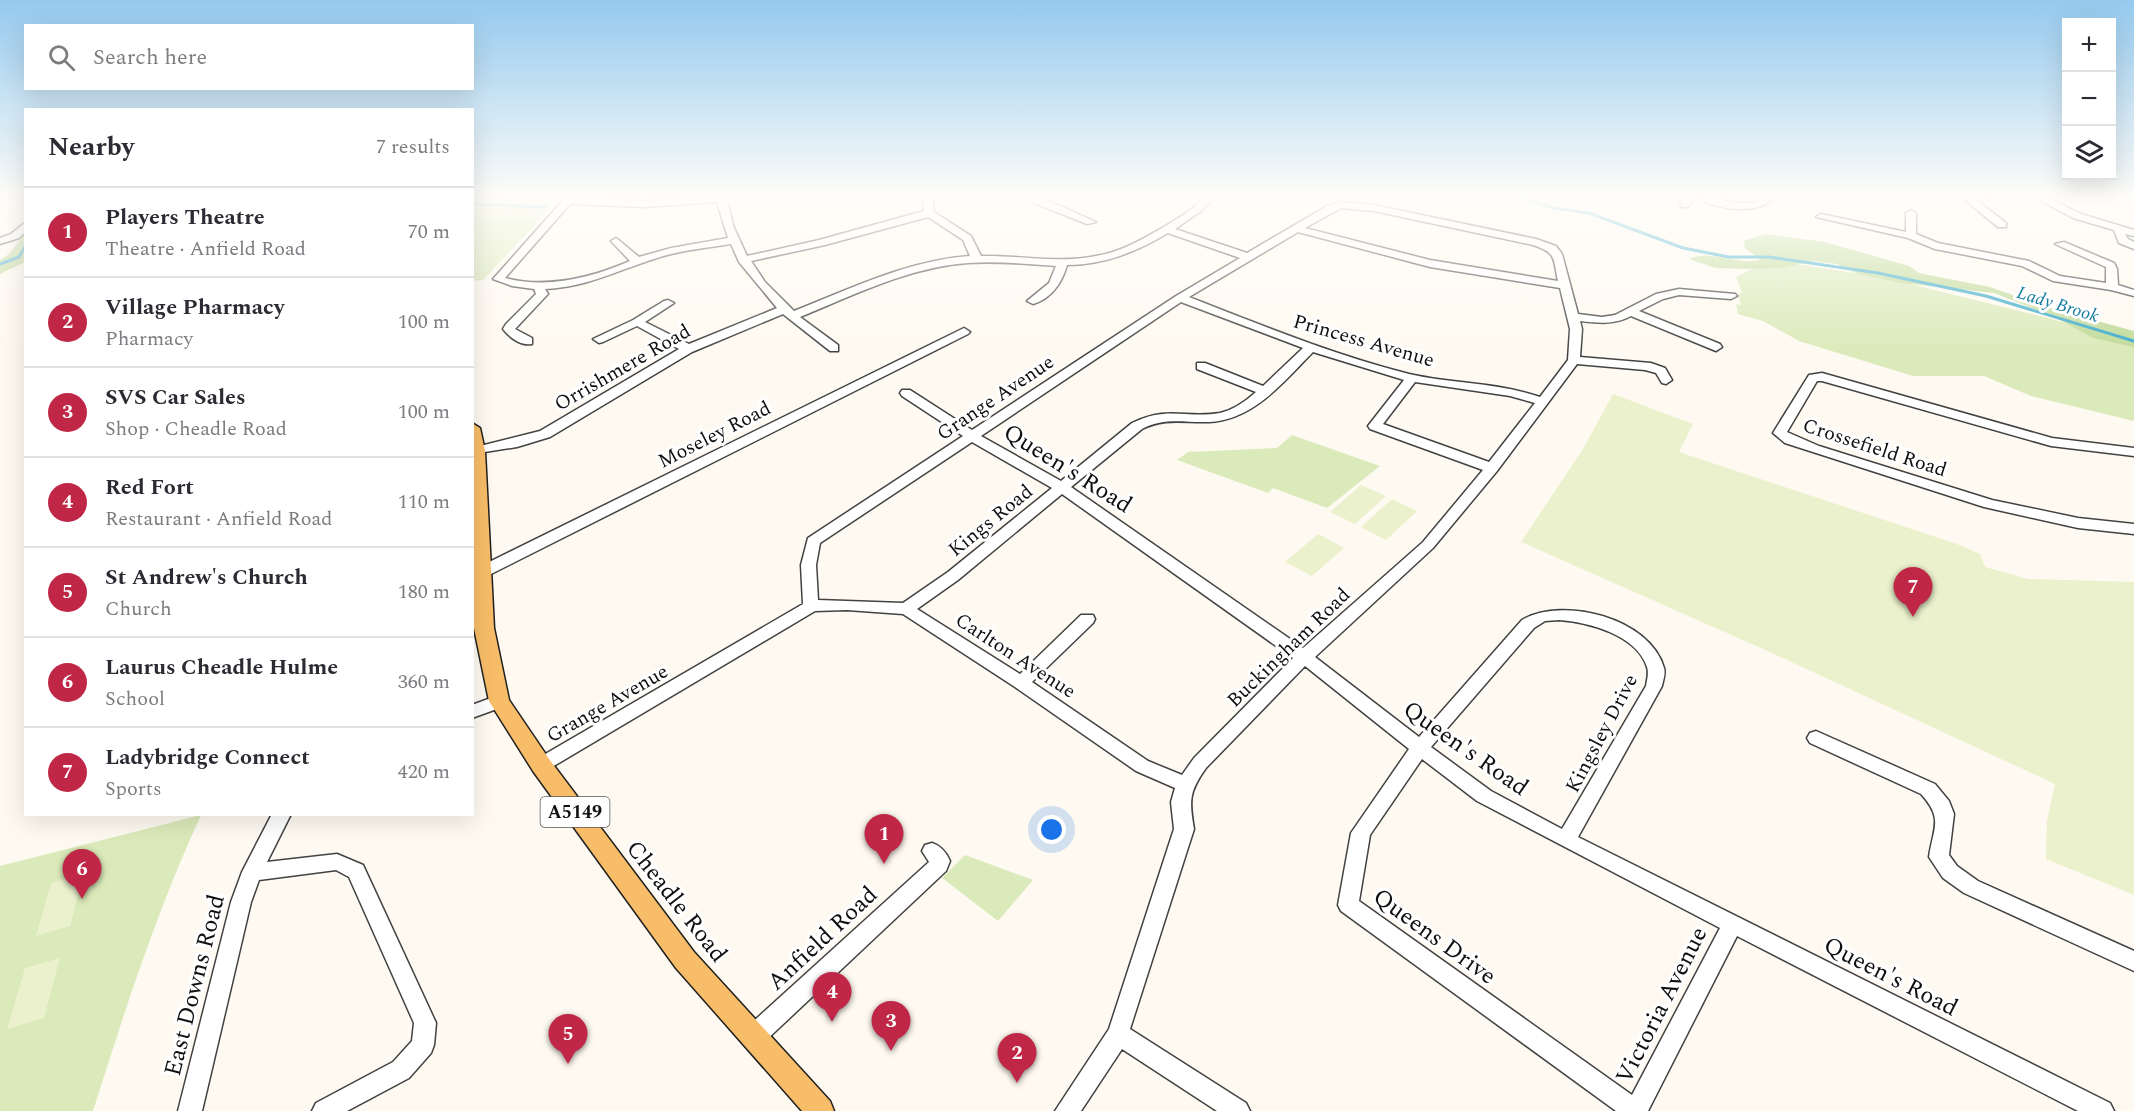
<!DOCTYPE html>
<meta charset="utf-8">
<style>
:root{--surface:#fff;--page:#f7f7f7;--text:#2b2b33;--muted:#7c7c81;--line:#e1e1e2;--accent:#c02747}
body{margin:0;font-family:Spectral,serif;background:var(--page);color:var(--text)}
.controls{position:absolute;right:18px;top:18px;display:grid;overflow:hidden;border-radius:0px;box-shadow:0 6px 24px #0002}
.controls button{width:54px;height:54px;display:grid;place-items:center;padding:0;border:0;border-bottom:2px solid var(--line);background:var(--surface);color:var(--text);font:30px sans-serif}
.you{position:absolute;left:1052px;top:830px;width:21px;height:21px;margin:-15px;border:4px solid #fff;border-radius:50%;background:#1a73e8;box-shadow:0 0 0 9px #1a73e833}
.badge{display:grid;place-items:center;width:39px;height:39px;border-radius:50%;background:var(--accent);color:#fff;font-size:20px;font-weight:700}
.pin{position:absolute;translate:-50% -50px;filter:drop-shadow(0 2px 3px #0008)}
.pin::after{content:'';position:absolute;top:32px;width:21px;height:18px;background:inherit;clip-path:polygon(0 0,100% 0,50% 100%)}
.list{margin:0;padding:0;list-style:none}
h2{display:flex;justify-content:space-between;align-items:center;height:78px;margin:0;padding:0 24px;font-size:26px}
h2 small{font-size:20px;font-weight:400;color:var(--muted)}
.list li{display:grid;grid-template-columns:39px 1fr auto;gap:18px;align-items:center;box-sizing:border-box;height:90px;padding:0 24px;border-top:2px solid var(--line)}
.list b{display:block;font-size:22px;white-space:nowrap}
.list p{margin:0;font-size:20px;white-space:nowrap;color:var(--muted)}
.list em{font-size:20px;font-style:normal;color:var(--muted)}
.icon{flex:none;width:33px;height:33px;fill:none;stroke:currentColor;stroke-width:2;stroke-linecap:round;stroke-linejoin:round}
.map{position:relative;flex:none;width:2134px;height:1111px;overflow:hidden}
.search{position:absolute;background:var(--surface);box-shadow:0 6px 24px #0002;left:24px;top:24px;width:450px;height:66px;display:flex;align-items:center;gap:15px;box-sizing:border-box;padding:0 21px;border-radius:0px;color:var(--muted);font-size:22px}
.panel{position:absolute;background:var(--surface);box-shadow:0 6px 24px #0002;left:24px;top:108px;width:450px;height:708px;border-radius:0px}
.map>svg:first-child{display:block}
</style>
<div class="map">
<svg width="2134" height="1111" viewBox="0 0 2134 1111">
<rect width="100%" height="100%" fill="#fffaf1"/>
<!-- green -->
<g fill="#dbeaba">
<polygon points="472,197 561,197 483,280 473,281"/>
<polygon points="1771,260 1886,278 2056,320 2134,344 2134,421 2031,396 1984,376 1913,376 1799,341 1763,321 1738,314 1736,304 1741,305 1738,295 1742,292 1736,277"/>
<polygon points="1292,435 1380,466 1327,508 1273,488 1268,493 1177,460 1188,452 1277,448"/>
<path d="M 201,815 C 157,910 125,1010 93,1111 L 0,1111 L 0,866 Z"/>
<polygon points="965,855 1033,880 998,921 942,878"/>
</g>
<!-- forest -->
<g fill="#c1db9a">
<polygon points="25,234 25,262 0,274 0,260 9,254"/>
<path d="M 1765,234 L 1825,242 L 1909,266 L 1919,273 L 1990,287 L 2047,307 L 2134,331 L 2134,347 L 2093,338 L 2055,317 L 1994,293 L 1901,283 L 1858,274 L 1837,264 L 1813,261 L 1782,268 L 1750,269 L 1716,268 L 1689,259 C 1710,249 1737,265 1760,260 L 1745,248 L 1744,241 Z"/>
</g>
<!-- pitch -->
<g fill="#eaf1cc">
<polygon points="1613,394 1693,424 1679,452 1957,544 1980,554 1985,567 2028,579 2134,582 2134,895 2046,859 2047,821 2055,784 1772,653 1521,542 1583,449"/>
<polygon points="1361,485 1386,496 1355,524 1330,512"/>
<polygon points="1392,499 1417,511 1386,540 1361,527"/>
<polygon points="1318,534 1344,548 1312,576 1285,562"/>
<polygon points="84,874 70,926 36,936 51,883"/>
<polygon points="60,958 44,1018 7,1029 25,968"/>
</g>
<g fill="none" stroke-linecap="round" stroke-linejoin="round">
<!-- stream -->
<g stroke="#3dabcd" stroke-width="3">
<polyline points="1518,197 1553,208 1589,213 1683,248 1729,257 1769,257 1878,273 1986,296 2134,341"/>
<polyline points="472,204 546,207"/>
<polyline points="0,264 19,257 26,245"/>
</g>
<!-- minor casing -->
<g stroke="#424242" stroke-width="3">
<g id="minor">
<path d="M 566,197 L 644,201 L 726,197 L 734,228 L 747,256 L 819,240 L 924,211 L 923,197 L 933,197 L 934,212 L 971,236 L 981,256 C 1019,255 1058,264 1096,256 C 1121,252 1143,239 1164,227 C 1178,218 1194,210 1204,197 L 1214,197 L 1201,211 L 1175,229 L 1247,253 L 1327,206 L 1341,202 L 1374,205 L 1536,239 L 1556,246 L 1562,254 L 1578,314 L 1602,317 L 1615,315 L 1656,294 L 1679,289 L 1735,294 L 1737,296 L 1731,299 L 1679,295 L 1663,299 L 1639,311 L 1720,344 L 1722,347 L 1716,351 L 1631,316 C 1614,325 1598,323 1580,321 L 1582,329 L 1580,357 L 1651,363 L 1665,368 L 1672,380 L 1666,384 L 1662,383 L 1656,373 L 1645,370 L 1577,364 L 1497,471 L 1433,548 L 1315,657 L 1419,737 L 1522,620 C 1563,596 1650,618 1664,668 C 1666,673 1663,680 1662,686 L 1578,837 L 2110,1103 L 2114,1111 L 2078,1111 L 1737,936 L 1648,1111 L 1616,1111 L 1341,911 L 1338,905 L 1351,833 L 1409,749 L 1305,666 L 1206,768 C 1189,792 1189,800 1194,829 L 1130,1029 L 1246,1103 L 1250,1111 L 1217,1111 L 1122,1049 L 1081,1111 L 1055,1111 L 1109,1029 L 1174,829 L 1171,802 L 1175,788 L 1136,771 L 1015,687 L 903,614 L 847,610 L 815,611 L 547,770 L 541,772 L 535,770 L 532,765 L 535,760 L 803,604 L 801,565 L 808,538 L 963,436 L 902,396 L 900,393 L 902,390 L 910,390 L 972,430 L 1176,296 L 1240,258 L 1168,233 C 1136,252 1104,265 1067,265 C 1062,283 1051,299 1033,304 L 1027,301 L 1049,283 L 1056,266 C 1027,264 997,261 968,263 C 910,267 854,295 800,317 L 838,345 L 838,351 L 830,351 L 783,314 L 692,352 L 550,437 L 517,447 L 472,454 L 472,448 L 540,431 L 679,349 L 637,326 L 603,342 L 599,343 L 593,339 L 633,320 L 664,301 L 668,300 L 674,303 L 645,322 L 689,344 L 777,308 L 739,262 L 731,244 C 706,248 681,250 657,258 C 618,270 588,287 545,289 L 548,294 L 546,296 L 515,329 L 532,338 L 532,344 C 521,346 510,338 503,329 L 506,324 L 536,294 L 534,289 L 512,286 L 493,279 ZM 717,202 L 728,238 L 671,248 L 639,257 L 616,238 L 611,241 L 630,261 C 591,278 548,289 505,278 L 570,204 L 644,207 ZM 1341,208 L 1374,211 L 1533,245 C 1557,253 1553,258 1558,281 L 1430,260 L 1305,228 ZM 928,217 L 963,240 L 970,256 C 909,260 850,289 794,311 L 765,282 L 751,261 L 825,245 ZM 1298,232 L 1430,267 L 1560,288 L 1570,329 L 1568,360 L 1540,397 C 1497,382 1452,384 1409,374 C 1334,355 1261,325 1189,297 ZM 1181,302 L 1303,348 L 1263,386 L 1205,363 L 1197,363 L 1197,369 L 1256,392 C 1246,401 1233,410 1220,413 C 1185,419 1169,405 1132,423 L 1061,481 L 981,436 ZM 1313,352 L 1404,380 L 1368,426 L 1370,429 L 1483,470 L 1423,542 L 1303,648 L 1071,487 L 1142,429 C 1165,417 1184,423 1209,422 C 1254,420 1284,381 1313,352 ZM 1415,382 L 1510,396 L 1535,403 L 1489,462 L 1383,424 ZM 972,442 L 1052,488 L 948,572 L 903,603 L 818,600 L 816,565 L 820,543 ZM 1062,494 L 1293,658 L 1194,758 L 1182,775 L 1148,761 L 1032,682 L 1093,623 L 1095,619 L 1093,615 L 1081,615 L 1020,674 L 917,609 L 958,580 ZM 1559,620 C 1588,622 1637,635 1647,667 C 1649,673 1647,680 1646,686 L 1562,829 L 1491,791 L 1431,747 L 1534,628 L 1545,621 ZM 1422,759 L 1477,801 L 1720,928 L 1632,1095 L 1359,901 L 1370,835 Z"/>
<polygon points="1030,197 1040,197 1096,222 1087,224 1034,203"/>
<polygon points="1686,197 1696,197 1688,207 1682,207 1680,205"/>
<path d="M 1698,197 C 1715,196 1730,204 1747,203 C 1758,203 1764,196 1775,197 C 1759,215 1716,211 1698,197 Z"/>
<polygon points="1977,197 1992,197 1979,202 2006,223 2006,227 1998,227 1966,201"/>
<polygon points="2034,197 2046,197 2081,214 2134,230 2134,236 2125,234 2128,239 2134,242 2134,249 2119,243 2114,230 2073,218"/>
<polygon points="1911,210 1916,213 1916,234 1938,243 2029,261 2060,276 2106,283 2106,267 2055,244 2064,242 2114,263 2117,269 2118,285 2134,290 2134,296 2111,290 2053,281 2022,266 1935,249 1908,238 1816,217 1821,214 1906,232 1906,213"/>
<polygon points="26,222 26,231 19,238 0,244 0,238 11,234"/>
<polygon points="964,328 970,332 968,334 487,576 482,577 474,572 477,568"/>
<polygon points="1822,373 2052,438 2134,448 2134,456 2051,446 1822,381 1817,381 1787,432 1819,446 1992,500 2078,518 2134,524 2134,534 2078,528 1984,507 1785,443 1773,433 1809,375"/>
<polygon points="499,695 505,696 508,701 505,706 472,718 472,705"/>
<path d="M 1816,731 L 1935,784 L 1949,801 L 1954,814 L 1949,855 L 1957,866 L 1978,881 L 2134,951 L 2134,971 L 1964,893 L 1943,878 L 1929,857 C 1933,828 1944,819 1921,794 L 1810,743 L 1807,738 L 1810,733 Z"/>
<polygon points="272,814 291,814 267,862 337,854 363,865 436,1023 434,1045 431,1053 409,1078 347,1111 312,1111 316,1103 393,1062 412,1041 414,1023 349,877 336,870 259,880 251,902 202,1111 178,1111 231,902 242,872"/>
<path d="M 932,843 C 941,846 946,852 950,861 L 946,871 L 762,1044 L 754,1047 L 746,1044 L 743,1036 L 746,1028 L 929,862 L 922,851 L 925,845 Z"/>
</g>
</g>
<!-- major casing -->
<g stroke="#202020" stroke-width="3">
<polygon id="major" points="472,423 480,428 485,451 494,628 509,700 549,759 694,952 830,1101 834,1111 802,1111 676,968 533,771 489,701 474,628"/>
</g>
<!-- minor -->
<use href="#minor" fill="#fff" fill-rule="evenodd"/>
<!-- major -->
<use href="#major" fill="#f8bd68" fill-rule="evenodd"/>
</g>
<!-- sky -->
<linearGradient id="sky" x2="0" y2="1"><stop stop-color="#94c9ee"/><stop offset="0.56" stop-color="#fffdf9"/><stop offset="1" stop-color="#fffdf9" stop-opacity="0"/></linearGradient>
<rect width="2134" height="352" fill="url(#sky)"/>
<g text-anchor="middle" stroke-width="6" stroke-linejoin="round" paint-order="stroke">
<!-- far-water labels -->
<g font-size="18" font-style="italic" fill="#187ca2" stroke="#fff">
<text transform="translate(2058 304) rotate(17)" y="6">Lady Brook</text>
</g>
<!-- shield labels -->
<rect fill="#fff" stroke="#575757" stroke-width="1.5" x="540.5" y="797" width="69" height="30" rx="4.5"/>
<g font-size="18" font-weight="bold" fill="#0f0f0f">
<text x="575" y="818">A5149</text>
</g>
<!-- street labels -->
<g font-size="20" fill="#0f0f0f" stroke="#fff">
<text transform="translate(1364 340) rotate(16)" y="7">Princess Avenue</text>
<text transform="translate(622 367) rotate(-30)" y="7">Orrishmere Road</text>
<text transform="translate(995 397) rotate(-34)" y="7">Grange Avenue</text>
<text transform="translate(714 434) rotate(-27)" y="7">Moseley Road</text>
<text transform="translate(1875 447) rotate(18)" y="7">Crossefield Road</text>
<text transform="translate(990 520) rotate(-39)" y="7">Kings Road</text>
<text transform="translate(1288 647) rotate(-44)" y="7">Buckingham Road</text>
<text transform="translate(1016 655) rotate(33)" y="7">Carlton Avenue</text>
<text transform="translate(607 703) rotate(-30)" y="7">Grange Avenue</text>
<text transform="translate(1601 733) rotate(-62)" y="7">Kingsley Drive</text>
</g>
<!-- near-street labels -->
<g font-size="24" fill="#0f0f0f" stroke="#fff">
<text transform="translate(1068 468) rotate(32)" y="8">Queen's Road</text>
<text transform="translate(1466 748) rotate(35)" y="8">Queen's Road</text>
<text transform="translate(677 901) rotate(52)" y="8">Cheadle Road</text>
<text transform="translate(1435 936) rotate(36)" y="8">Queens Drive</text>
<text transform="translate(822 938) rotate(-43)" y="8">Anfield Road</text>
<text transform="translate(1891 976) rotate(27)" y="8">Queen's Road</text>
<text transform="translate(194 985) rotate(-76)" y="8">East Downs Road</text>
<text transform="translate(1661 1005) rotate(-63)" y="8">Victoria Avenue</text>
</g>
</g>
</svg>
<div class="controls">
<button>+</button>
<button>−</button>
<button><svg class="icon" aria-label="layers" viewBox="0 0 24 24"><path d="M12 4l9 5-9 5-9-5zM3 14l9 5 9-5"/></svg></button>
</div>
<div class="you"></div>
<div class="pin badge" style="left:884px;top:864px">1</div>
<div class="pin badge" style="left:1017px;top:1083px">2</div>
<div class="pin badge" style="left:891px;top:1051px">3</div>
<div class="pin badge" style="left:832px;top:1022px">4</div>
<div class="pin badge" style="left:568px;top:1064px">5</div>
<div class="pin badge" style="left:82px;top:899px">6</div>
<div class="pin badge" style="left:1913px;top:617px">7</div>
<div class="search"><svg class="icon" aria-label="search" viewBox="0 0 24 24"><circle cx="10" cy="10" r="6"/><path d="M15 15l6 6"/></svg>Search here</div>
<section class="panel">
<h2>Nearby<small>7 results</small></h2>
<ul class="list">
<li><span class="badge">1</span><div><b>Players Theatre</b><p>Theatre · Anfield Road</p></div><em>70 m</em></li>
<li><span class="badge">2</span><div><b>Village Pharmacy</b><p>Pharmacy</p></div><em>100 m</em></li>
<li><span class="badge">3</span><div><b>SVS Car Sales</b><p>Shop · Cheadle Road</p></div><em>100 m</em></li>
<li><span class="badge">4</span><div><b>Red Fort</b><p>Restaurant · Anfield Road</p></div><em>110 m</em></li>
<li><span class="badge">5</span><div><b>St Andrew's Church</b><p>Church</p></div><em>180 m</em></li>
<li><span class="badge">6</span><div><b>Laurus Cheadle Hulme</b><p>School</p></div><em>360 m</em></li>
<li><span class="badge">7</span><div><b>Ladybridge Connect</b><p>Sports</p></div><em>420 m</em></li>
</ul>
</section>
</div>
